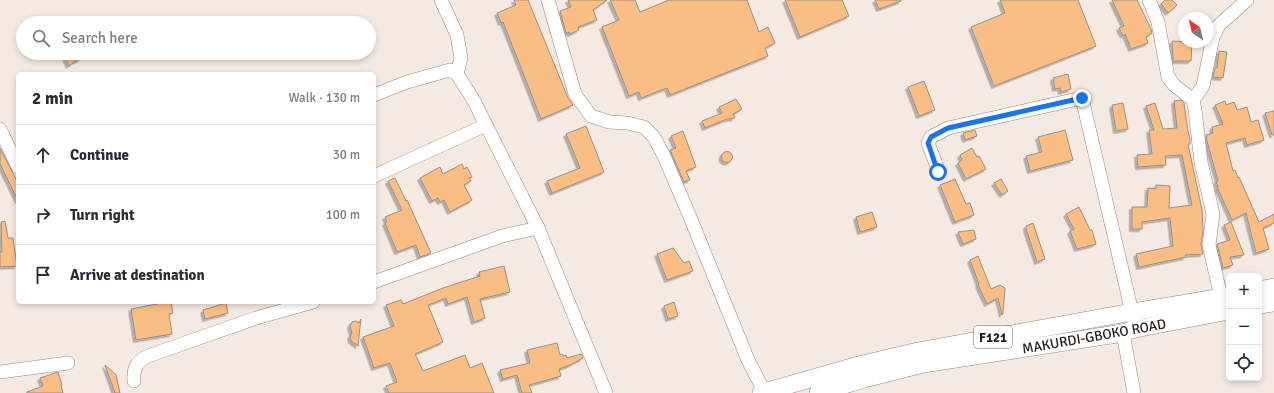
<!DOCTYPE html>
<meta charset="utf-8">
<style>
:root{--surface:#fff;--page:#f2f2f3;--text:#2b2b33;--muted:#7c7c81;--line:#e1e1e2}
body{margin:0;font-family:Signika,sans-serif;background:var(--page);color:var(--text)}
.controls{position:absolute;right:12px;bottom:12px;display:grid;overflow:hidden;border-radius:6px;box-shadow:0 2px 6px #0003}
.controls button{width:36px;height:36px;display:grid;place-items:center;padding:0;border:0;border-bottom:1px solid var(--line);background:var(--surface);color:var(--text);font:20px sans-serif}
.compass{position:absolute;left:1178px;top:12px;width:36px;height:36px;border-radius:50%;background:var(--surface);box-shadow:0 2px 6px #0003;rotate:325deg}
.stop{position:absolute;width:12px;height:12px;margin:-9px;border:3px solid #1a73e8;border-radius:50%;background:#fff}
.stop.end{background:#1a73e8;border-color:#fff;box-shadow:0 1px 4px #0008}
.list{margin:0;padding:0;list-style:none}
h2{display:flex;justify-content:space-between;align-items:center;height:52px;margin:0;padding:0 16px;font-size:17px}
h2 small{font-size:13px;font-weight:400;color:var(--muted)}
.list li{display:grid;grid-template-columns:26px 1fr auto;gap:12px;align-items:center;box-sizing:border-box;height:60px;padding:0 16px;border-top:1px solid var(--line)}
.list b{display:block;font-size:15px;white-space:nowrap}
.list em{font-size:13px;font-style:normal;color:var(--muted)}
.icon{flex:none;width:22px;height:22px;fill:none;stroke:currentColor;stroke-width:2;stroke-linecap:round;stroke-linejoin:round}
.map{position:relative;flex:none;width:1274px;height:393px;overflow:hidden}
.search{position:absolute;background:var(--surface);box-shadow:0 2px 6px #0003;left:16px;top:16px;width:360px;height:44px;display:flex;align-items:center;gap:10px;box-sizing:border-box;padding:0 14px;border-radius:22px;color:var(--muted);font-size:15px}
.panel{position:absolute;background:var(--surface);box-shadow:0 2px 6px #0003;left:16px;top:72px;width:360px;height:232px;border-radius:6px}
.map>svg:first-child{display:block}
</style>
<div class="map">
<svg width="1274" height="393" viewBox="0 0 1274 393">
<defs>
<filter id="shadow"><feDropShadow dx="-2.5" dy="2.5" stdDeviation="0" flood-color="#0004"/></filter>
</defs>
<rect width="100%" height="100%" fill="#f4eae2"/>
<!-- building -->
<g fill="#fabe85" stroke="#988f87" filter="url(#shadow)">
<polygon points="514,0 528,0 568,98 573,105 541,119 503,22 501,23 497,13 516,5"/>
<polygon points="568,0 607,0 593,10 597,20 578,27 579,30 570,34 569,32 566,33 560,11 571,7"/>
<polygon points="610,0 635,0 640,12 669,0 747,0 759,32 768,27 775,43 765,48 768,56 670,95 667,88 641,98 639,92 629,96 602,27 619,20"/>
<polygon points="785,0 842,0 849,16 800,37"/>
<polygon points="875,0 901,0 901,1 879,9"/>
<polygon points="1000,0 1078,0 1096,46 994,86 971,27 1005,13"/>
<polygon points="1112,0 1137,0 1151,29 1152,33 1146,37 1148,43 1131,49 1125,34 1123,36 1119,28 1124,26"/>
<polygon points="1165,0 1172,0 1177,5 1168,13 1161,4"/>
<polygon points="1172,41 1192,42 1191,61 1173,61"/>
<polygon points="1219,51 1227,52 1223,78 1213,77 1215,68 1217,68"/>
<polygon points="63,53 83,53 80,56 81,59 74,62 69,66"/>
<polygon points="1068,74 1071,89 1061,92 1060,88 1055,89 1053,78"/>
<polygon points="924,81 935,110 919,116 908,87"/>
<polygon points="736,99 742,109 733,114 735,118 727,119 705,128 702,121 722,113 719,107"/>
<polygon points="1181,100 1184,103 1188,132 1190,138 1190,144 1188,144 1202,210 1203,229 1201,244 1203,254 1185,255 1186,257 1139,267 1136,254 1173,246 1170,218 1142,222 1142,229 1132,229 1132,207 1147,207 1148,188 1156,189 1156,185 1170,186 1169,208 1192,205 1182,155 1165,156 1166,165 1138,167 1137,155 1152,154 1149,130 1154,130 1146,106 1155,103 1163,129 1177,128 1174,101"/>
<polygon points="1225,101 1226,105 1234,102 1237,110 1247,107 1251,122 1258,120 1264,140 1247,145 1245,138 1226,143 1233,171 1235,170 1238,178 1239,177 1259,222 1274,214 1274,223 1263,228 1269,249 1256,253 1246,213 1232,220 1217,187 1218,187 1216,181 1218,181 1207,141 1206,135 1213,133 1212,127 1223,124 1215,105"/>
<polygon points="1123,103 1128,129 1116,131 1112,105"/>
<polygon points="1274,111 1274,135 1272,135 1265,113"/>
<polygon points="586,126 604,172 552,193 547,181 580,168 566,134"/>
<polygon points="975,130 977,136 965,140 963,133"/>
<polygon points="1065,130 1073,160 1030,171 1026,156 1042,152 1038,137"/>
<polygon points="683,131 696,167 686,171 690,180 684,182 670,150 676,148 671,136"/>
<polygon points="0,148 18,183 18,201 0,164"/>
<polygon points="972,148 977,157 979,156 986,169 966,179 958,163 962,160 960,155"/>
<circle cx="727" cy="157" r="5.5"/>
<polygon points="462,164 464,169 467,167 472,177 469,178 471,181 464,185 472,200 450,212 444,200 440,202 438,198 432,201 420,178 440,167 443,174"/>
<polygon points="395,178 406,201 407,200 431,253 420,257 416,245 397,252 385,223 387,222 385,217 402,210 388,181"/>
<polygon points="955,179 966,204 970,203 974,215 955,222 940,185"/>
<polygon points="1001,179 1008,191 1002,195 994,183"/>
<polygon points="1079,207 1090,230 1092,230 1096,244 1077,249 1070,231 1074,229 1066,214"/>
<polygon points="872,212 877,227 860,232 856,217"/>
<polygon points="5,221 8,238 13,238 17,266 0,267 0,252 2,252 1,222"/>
<polygon points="1231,222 1244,255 1230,257 1233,265 1223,268 1217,244 1230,240 1224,225"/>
<polygon points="1033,223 1045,259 1037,262 1026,229 1026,226"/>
<polygon points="974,230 976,239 963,244 958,232"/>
<polygon points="673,248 684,263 689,261 693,271 667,280 657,254"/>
<polygon points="978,256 991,289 1000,285 1005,288 1003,314 1002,315 998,298 987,304 978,285 979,284 970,260"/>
<polygon points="504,266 510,292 480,299 485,318 474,322 467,297 448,304 446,298 428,305 443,342 415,354 423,371 465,355 470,368 482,363 494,393 389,393 386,386 397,382 390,363 374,368 363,337 394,326 386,305 401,300 403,304 443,288 480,276 479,272"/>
<polygon points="167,302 171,302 173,313 169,314 172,334 136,340 131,309"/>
<polygon points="674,302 678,316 668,319 664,306"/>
<polygon points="226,303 228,313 205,319 203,310"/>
<polygon points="361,319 360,327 358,346 351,341 350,337 352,333 350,326 352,322 356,321 359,323"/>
<polygon points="557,343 560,355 562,354 563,356 566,355 567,358 581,354 583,358 570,365 559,369 561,376 529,385 532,393 522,393 517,375 503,379 500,370 530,363 527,350"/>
<polygon points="105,365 116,375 120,393 115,393"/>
<polygon points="58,372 62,385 61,385 63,393 27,393 27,392 43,386 40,378"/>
</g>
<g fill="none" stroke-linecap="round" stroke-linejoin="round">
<!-- minor casing -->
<g stroke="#918880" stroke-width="14">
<g id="minor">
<polyline points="441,0 457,35 461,58 457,74"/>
<polyline points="548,0 575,94 591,116 609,122 627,123 644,127 654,137 664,156 690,217 748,360 765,393"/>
<polyline points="1149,0 1158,22 1168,77 1174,85 1193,100 1195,110 1201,162 1213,214 1209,245 1221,297"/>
<polyline points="374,95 407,82 450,70 457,74 474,101 538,228 606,393"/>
<polyline points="1193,100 1203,86 1213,37 1219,25 1247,0"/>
<polyline points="0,129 18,167"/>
<polyline points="939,172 928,143 931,137 948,128 1082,98 1134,321"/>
<polyline points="374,176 486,125"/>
<polyline points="374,282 502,236 538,228"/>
<polyline points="1123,333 1134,393"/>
<polyline points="0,372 68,363"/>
<path d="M 134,381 C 133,368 137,361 148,356 L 256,318 L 313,302"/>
</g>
</g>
<!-- major casing -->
<g stroke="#918880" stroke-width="18">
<g id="major">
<polyline points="1259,290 1274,287"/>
<polyline points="1259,305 1274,303"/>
<polyline points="761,393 859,365 918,351 1132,312 1229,296"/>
<polyline points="818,393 864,379 923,364 1123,333 1135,329 1229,311"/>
</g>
</g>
<!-- minor -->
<use href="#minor" stroke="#fff" stroke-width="13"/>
<!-- major -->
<use href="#major" stroke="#fff" stroke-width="17"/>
</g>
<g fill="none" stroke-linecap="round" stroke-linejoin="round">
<!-- route -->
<polyline stroke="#1a73e8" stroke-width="5" points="938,172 928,143 931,137 948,128 1082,98"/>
</g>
<g text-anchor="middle" stroke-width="4" stroke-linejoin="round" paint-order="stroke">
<!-- shield labels -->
<rect fill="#fff" stroke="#64615f" stroke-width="1" x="974" y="326" width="38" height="22" rx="3"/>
<g font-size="13" font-weight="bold" fill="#211d1a">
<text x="993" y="342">F121</text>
</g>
<!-- street labels -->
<g font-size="14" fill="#211d1a" stroke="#fff">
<text transform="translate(1094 336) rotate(-10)" y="5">MAKURDI-GBOKO ROAD</text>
</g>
</g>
</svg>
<div class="controls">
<button>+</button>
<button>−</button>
<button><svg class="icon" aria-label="locate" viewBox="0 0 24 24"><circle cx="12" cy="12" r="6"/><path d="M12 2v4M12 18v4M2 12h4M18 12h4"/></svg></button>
</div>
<svg class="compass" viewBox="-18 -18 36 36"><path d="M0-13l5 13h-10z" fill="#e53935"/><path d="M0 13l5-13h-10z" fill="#7c7c81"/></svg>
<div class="stop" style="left:938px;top:172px"></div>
<div class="stop end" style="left:1082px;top:98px"></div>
<div class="search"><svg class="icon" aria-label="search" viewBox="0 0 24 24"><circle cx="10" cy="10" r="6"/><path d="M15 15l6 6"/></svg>Search here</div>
<section class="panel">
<h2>2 min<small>Walk · 130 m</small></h2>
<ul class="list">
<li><svg class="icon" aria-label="ahead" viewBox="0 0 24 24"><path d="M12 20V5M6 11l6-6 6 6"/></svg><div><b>Continue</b></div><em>30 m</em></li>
<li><svg class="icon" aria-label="right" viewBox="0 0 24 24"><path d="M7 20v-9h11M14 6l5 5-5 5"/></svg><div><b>Turn right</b></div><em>100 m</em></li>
<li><svg class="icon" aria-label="arrive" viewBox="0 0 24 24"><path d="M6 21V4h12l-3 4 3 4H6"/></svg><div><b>Arrive at destination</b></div></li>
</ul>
</section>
</div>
